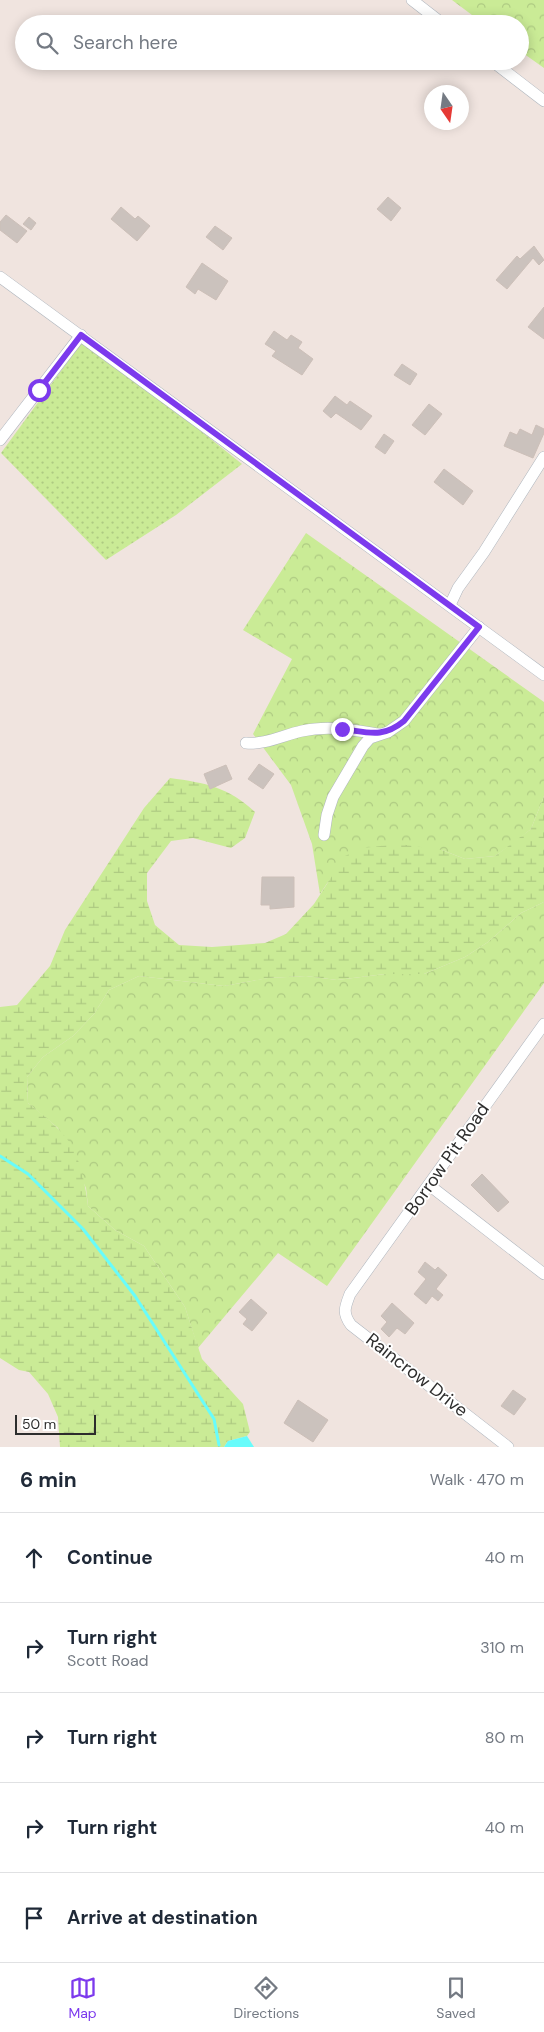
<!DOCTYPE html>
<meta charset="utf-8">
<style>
:root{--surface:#fff;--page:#f6f6f7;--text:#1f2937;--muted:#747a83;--line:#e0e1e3;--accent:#7c3aed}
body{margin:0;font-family:"DM Sans",sans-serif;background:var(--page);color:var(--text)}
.compass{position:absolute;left:424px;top:85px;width:45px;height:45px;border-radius:50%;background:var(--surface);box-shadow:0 2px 12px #0003;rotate:167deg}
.scale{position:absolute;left:15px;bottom:12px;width:81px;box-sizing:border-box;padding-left:5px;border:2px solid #2d2d2d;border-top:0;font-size:14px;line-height:18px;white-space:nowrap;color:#2d2d2d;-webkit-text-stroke:4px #fff;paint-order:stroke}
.stop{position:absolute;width:15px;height:15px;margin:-11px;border:4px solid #7c3aed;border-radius:50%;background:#fff}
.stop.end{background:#7c3aed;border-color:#fff;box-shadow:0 1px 5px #0008}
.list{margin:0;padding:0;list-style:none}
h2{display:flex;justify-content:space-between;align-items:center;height:65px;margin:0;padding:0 20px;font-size:21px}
h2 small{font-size:16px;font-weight:400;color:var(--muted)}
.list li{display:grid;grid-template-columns:32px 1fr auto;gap:15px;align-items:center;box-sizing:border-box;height:90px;padding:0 20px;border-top:1px solid var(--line)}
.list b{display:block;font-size:19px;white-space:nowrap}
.list p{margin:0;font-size:16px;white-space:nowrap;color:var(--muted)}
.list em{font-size:16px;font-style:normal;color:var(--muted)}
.icon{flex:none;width:28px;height:28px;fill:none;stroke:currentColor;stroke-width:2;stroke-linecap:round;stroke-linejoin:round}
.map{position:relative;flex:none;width:544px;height:1447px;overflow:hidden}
.search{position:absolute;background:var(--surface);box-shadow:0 2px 12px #0003;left:15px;right:15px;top:15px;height:55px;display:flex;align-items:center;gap:12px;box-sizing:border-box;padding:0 18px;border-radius:28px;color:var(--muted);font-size:19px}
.sheet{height:515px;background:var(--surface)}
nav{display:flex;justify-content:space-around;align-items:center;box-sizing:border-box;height:70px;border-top:1px solid var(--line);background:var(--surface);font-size:14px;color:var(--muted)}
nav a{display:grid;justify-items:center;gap:2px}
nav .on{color:var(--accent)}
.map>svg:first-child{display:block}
</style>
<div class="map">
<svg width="544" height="1447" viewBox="0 0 544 1447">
<defs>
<pattern id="grass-dots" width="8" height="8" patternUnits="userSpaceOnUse" patternTransform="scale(1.25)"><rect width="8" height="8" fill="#caeb96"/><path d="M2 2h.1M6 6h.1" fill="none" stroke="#aeca82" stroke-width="1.8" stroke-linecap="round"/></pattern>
<pattern id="forest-crowns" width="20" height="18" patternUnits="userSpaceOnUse" patternTransform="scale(1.25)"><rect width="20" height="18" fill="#caeb96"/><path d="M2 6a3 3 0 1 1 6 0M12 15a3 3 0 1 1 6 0" fill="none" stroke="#aeca82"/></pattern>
<pattern id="wetland-marsh" width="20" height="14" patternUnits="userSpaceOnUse" patternTransform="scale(1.25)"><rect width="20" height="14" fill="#caeb96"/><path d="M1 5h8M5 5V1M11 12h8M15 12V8" fill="none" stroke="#aeca82"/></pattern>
</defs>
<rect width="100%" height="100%" fill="#f0e4df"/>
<!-- grass -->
<polygon fill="url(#grass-dots)" points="85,338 242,464 176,515 106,560 1,453"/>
<!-- forest -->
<g fill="url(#forest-crowns)">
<polygon points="452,0 544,0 544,68 520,51 520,24 484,24"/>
<polygon points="306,533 544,702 544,796 531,829 515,842 495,856 465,859 442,850 328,882 320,894 312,844 291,785 253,734 292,659 243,630"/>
<polygon points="544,902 544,983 327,1286 278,1253 198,1348 185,1307 144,1246 115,1230 88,1206 86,1188 58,1128 28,1103 27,1077 43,1057 73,1036 94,1014 109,990 139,976 224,986 268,978 306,976 337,980 385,974 424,974 465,957 488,942 521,913"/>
</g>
<!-- wetland -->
<path fill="url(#wetland-marsh)" d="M 170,778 C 206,783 228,787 255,812 L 245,838 L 231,848 L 193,838 L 171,841 L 147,873 L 147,901 L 155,925 L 179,945 L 212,947 L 265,943 L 286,934 L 314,904 L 345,856 L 362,848 L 399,844 L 442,850 L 465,859 L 495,856 L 531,829 L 544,796 L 544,902 L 521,913 L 488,942 L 465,957 L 424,974 L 385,974 L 337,980 L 306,976 L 269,978 L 224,986 L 139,976 L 109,990 L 94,1014 L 73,1036 L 43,1057 L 27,1077 L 28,1103 C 43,1115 59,1127 70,1143 C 80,1158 86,1188 88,1206 L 115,1230 L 144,1246 L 185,1307 L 202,1359 L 243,1404 L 250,1432 L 247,1436 L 228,1441 L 224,1447 L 60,1447 L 58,1417 L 48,1394 L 29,1372 L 19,1370 L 0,1358 L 0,1007 L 17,1005 L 50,966 L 65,930 L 144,808 Z"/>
<!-- water -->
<polygon fill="#68fcfb" points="247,1436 254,1447 224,1447 228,1441"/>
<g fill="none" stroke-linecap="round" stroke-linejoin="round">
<!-- stream -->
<polyline stroke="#68fcfb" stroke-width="3" points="0,1156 28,1174 83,1229 135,1296 214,1419 219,1445"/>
</g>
<!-- building -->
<g fill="#cbc2bd" stroke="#ccbfb8">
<polygon points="388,197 401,208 391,221 377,209"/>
<polygon points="121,207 135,219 138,216 150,226 137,241 111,219"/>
<polygon points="6,215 27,231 17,243 0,230 0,222"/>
<polygon points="29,217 36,223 31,230 23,224"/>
<polygon points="215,226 232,238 223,250 206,237"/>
<polygon points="534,246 544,260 539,265 533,258 507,289 496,280 517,256 520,259"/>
<polygon points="202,263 228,281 216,300 198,289 195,294 186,287"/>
<polygon points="544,307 544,339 528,327"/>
<polygon points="274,331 287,340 291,335 302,342 298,348 313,359 302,375 272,356 276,351 265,344"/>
<polygon points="402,364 417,374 410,385 394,375"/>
<polygon points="335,396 347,405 350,401 372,416 361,430 336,413 331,418 323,411"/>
<polygon points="429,404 442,414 425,435 412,425"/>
<polygon points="536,425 544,429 544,433 533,458 504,446 510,432 517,435 520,429 532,435"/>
<polygon points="384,434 394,441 385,454 375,447"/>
<polygon points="444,469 473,491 463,505 434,482"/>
<polygon points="259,764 274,774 263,789 248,779"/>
<polygon points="226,765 232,779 210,789 204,774"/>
<polygon points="262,877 294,877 294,907 270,909 270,905 261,905"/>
<polygon points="482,1174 509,1202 498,1212 471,1185"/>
<polygon points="425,1262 435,1270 438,1267 447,1275 436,1289 443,1295 438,1301 432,1296 426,1304 414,1294 426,1279 418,1272"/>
<polygon points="251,1299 267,1313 252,1331 243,1324 247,1319 239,1312"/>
<polygon points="392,1303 414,1323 405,1334 397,1328 389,1337 381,1329 387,1322 381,1316"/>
<polygon points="513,1390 526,1399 514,1415 501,1406"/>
<polygon points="298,1400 328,1420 313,1442 284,1423"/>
</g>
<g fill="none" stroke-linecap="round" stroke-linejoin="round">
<!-- minor casing -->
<g stroke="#afb6be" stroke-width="12">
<g id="minor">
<polyline points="412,0 443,24"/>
<polyline points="492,61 544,101"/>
<polyline points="0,277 544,675"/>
<polyline points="0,440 81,335"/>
<polyline points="450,605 458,588 484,552 544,457"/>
<path d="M 246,743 C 265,745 283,735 302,731 C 328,725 353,730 379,734"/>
<polyline points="324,835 327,815 333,797 363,746 370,738 388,732 404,721 479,627"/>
<polyline points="429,1185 544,1274"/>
<path d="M 508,1447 L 351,1325 C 342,1313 345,1307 350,1294 L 544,1024"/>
</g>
</g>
<!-- minor -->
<use href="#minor" stroke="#fff" stroke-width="11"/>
</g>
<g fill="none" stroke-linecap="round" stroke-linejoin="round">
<!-- route -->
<path stroke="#7c3aed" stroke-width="6" d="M 39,390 L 81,335 L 479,627 L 404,721 C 382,739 368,732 342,729"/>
</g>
<g text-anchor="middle" stroke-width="4" stroke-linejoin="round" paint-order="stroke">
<!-- street labels -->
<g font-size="18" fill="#2d2d2d" stroke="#fff">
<text transform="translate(447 1159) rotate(-55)" y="6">Borrow Pit Road</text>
<text transform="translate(417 1375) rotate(38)" y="6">Raincrow Drive</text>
</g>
</g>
</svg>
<svg class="compass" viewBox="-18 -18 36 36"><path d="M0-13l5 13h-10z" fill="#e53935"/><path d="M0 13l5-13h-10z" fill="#747a83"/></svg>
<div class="scale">50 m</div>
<div class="stop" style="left:39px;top:390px"></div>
<div class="stop end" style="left:342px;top:729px"></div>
<div class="search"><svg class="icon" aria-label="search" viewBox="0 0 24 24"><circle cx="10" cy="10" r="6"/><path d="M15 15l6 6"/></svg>Search here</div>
</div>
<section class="sheet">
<h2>6 min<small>Walk · 470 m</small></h2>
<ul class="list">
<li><svg class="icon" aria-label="ahead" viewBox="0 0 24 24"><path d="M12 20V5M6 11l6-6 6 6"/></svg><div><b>Continue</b></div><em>40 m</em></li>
<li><svg class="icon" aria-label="right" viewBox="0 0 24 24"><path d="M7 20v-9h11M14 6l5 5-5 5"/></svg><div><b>Turn right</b><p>Scott Road</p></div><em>310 m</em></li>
<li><svg class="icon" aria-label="right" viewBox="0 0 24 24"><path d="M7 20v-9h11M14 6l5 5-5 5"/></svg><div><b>Turn right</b></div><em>80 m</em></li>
<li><svg class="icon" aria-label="right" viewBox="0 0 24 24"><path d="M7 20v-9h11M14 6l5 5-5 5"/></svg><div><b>Turn right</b></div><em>40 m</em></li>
<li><svg class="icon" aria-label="arrive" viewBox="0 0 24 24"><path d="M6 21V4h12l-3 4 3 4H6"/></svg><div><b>Arrive at destination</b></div></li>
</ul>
</section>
<nav>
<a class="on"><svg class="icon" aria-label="map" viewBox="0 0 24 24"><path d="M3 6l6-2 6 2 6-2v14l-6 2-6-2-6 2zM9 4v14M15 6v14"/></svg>Map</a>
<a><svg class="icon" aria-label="directions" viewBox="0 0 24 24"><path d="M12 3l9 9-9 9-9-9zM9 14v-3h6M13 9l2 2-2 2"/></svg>Directions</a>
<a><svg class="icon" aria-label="saved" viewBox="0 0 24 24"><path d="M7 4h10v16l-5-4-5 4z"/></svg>Saved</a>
</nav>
